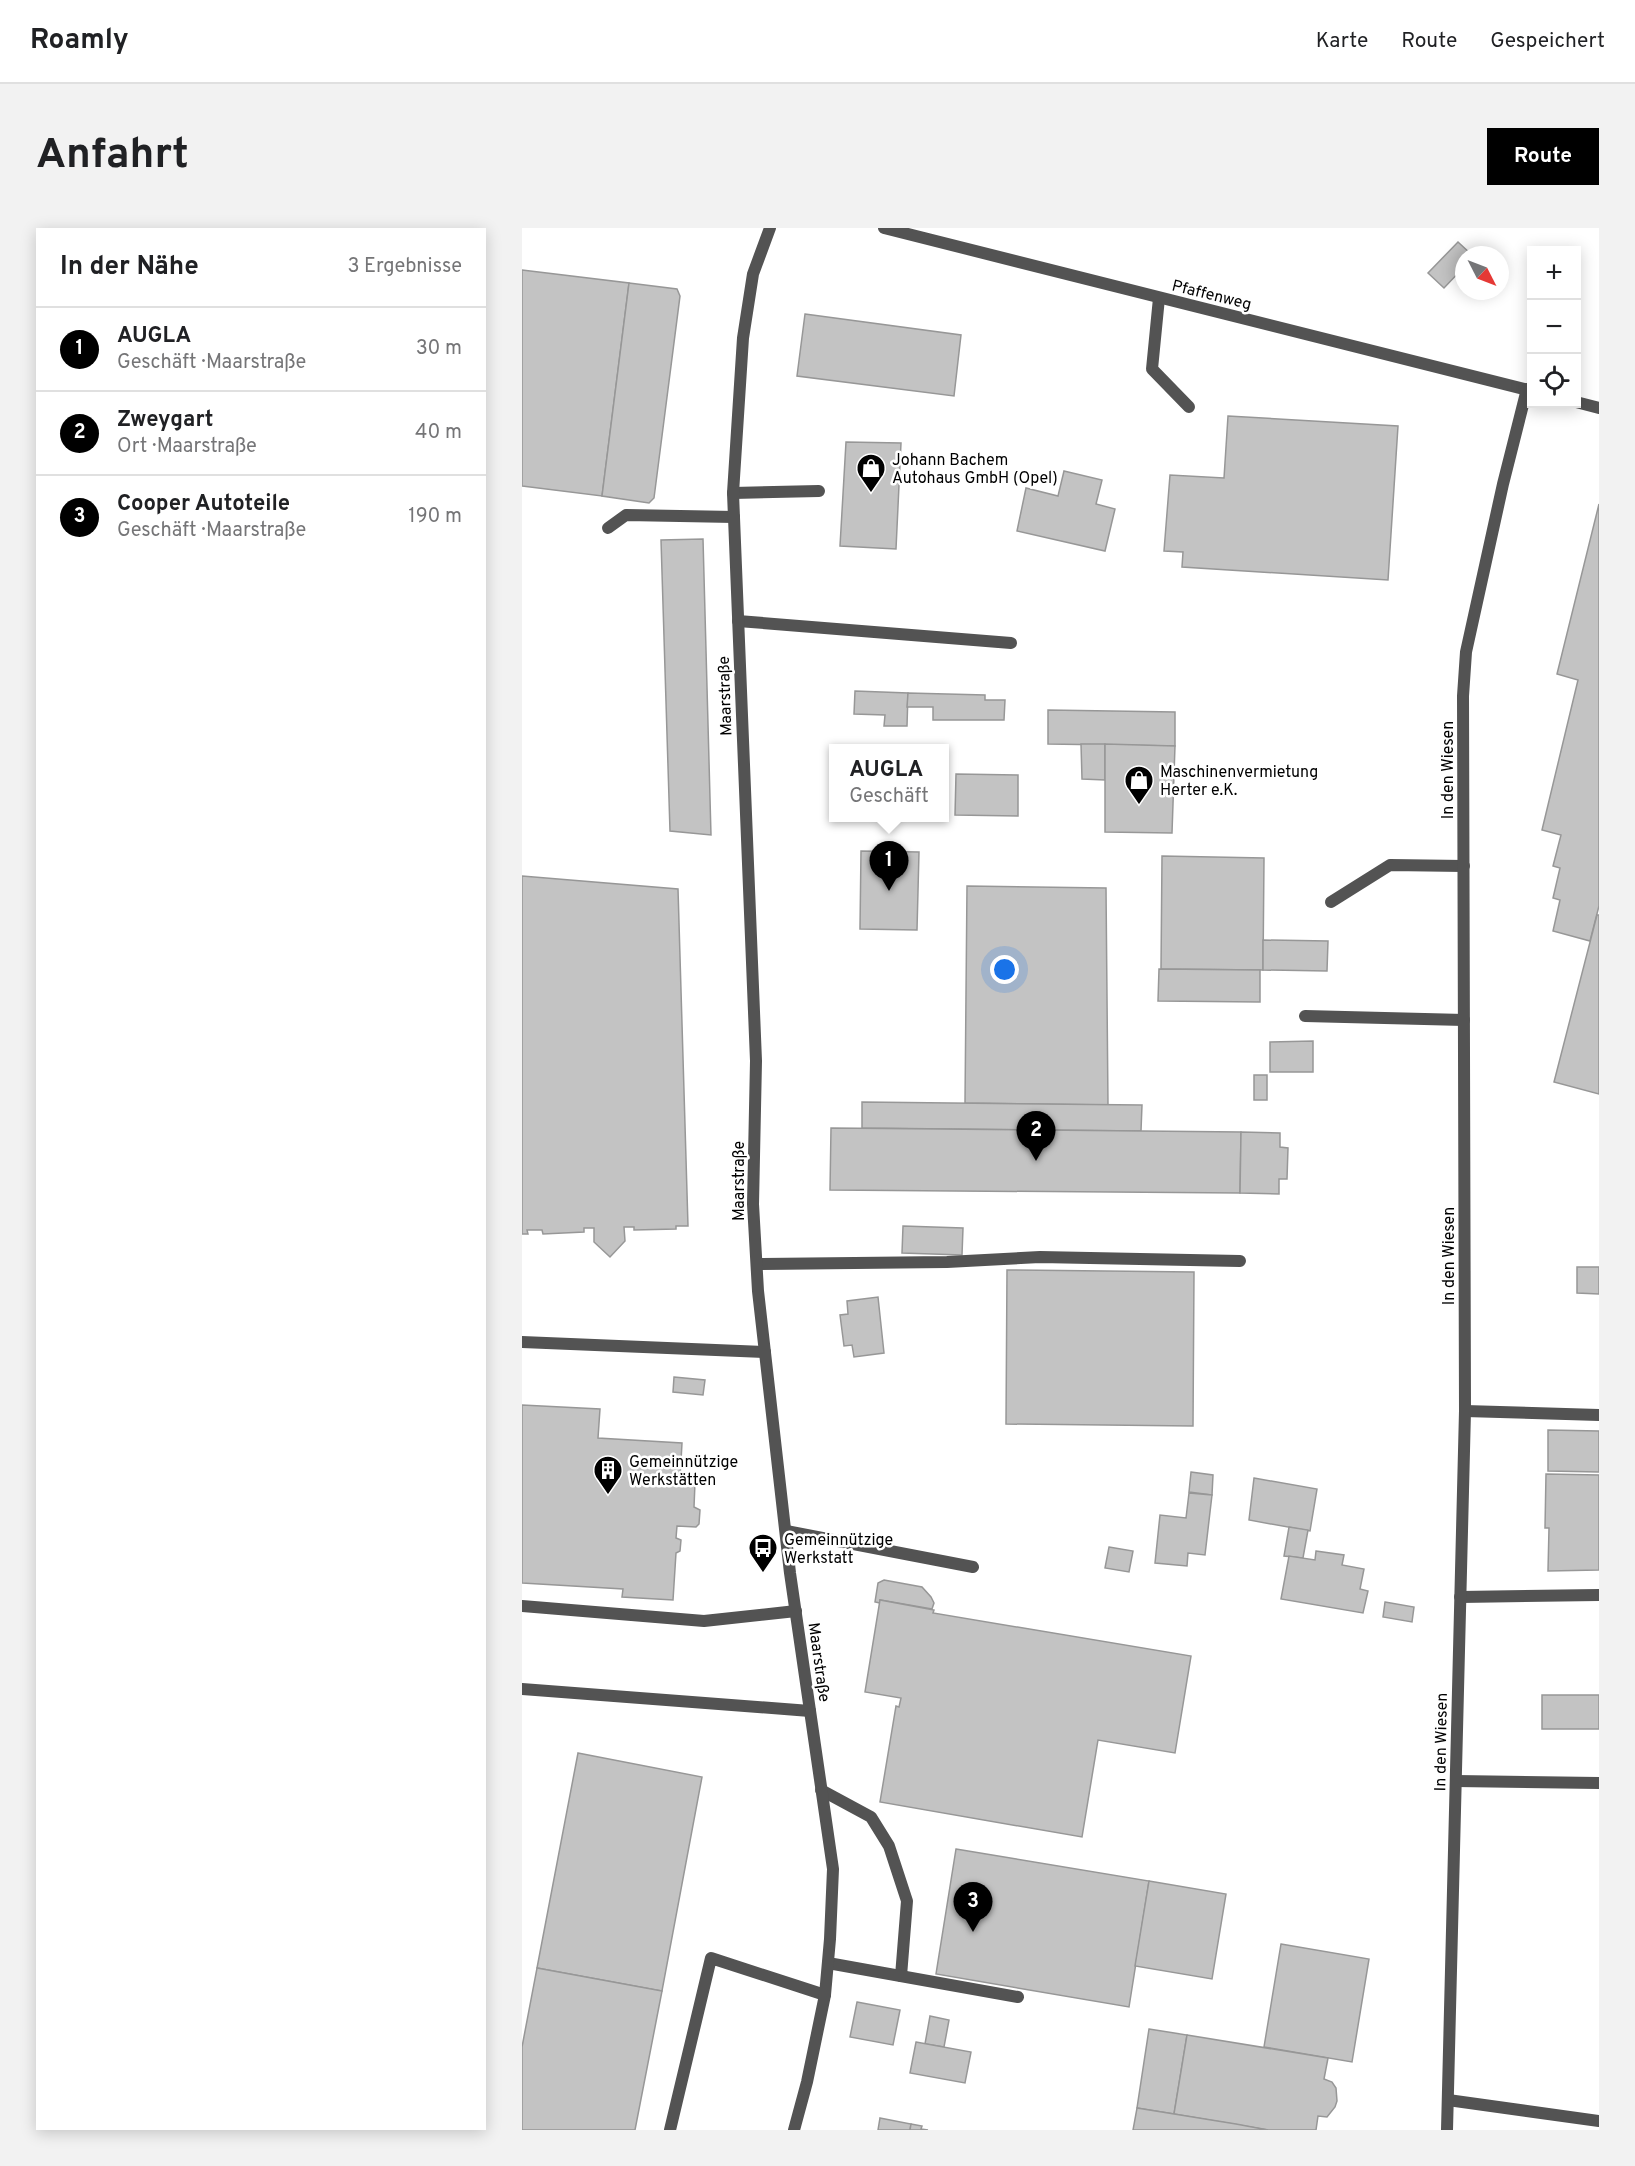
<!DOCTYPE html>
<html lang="de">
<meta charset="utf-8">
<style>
:root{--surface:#fff;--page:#f2f2f2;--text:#202124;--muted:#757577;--line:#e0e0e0;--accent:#000}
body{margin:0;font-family:Overpass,sans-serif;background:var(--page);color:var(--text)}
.controls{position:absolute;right:18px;top:18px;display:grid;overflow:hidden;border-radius:0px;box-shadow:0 3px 15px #0003}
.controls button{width:54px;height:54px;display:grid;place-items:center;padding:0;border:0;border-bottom:2px solid var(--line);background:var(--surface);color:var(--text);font:30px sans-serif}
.compass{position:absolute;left:933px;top:18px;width:54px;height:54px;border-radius:50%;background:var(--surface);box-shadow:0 3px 15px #0003;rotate:132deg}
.you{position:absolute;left:483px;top:742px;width:21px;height:21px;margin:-15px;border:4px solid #fff;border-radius:50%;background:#1a73e8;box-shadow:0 0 0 9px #1a73e833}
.badge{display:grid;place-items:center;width:39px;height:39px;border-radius:50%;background:var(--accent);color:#fff;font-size:20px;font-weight:700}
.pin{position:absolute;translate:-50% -50px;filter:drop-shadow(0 2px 3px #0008)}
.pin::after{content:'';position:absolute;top:32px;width:21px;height:18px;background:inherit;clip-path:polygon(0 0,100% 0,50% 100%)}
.popup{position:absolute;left:307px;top:516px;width:120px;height:78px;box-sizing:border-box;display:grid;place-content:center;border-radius:0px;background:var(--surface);filter:drop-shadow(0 2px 4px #0005);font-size:20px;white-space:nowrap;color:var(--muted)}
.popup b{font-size:22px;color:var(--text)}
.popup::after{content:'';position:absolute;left:50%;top:100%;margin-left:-12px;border:12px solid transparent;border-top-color:var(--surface)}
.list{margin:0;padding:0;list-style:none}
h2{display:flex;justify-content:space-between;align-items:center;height:78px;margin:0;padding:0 24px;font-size:26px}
h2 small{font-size:20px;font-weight:400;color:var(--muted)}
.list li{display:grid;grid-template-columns:39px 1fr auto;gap:18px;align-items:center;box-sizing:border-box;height:84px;padding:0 24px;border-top:2px solid var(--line)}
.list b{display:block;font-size:22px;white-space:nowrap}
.list p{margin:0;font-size:20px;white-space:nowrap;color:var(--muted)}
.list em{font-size:20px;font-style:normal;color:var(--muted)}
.icon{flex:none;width:33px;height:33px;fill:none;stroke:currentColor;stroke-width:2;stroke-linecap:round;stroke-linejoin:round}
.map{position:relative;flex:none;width:1077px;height:1902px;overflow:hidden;border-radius:0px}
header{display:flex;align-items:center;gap:36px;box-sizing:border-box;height:84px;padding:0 30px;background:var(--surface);border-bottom:2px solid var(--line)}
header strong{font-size:28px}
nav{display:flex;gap:33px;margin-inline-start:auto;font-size:21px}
.intro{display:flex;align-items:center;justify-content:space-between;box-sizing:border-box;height:144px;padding:0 36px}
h1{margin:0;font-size:42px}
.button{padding:15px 27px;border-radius:0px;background:var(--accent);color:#fff;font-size:21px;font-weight:700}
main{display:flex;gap:36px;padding:0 36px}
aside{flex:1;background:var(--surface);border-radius:0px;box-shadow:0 3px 15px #0003}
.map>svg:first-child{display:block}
</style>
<header>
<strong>Roamly</strong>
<nav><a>Karte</a><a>Route</a><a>Gespeichert</a></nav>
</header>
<div class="intro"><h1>Anfahrt</h1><a class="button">Route</a></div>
<main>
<aside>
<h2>In der Nähe<small>3 Ergebnisse</small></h2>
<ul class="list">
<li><span class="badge">1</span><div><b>AUGLA</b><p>Geschäft · Maarstraße</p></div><em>30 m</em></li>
<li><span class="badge">2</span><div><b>Zweygart</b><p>Ort · Maarstraße</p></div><em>40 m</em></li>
<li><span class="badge">3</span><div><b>Cooper Autoteile</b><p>Geschäft · Maarstraße</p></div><em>190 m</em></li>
</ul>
</aside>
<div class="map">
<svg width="1077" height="1902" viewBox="0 0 1077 1902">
<rect width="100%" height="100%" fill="#fff"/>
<!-- building -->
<g fill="#c3c3c3" stroke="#979797" stroke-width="1.5">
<polygon points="936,14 950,27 942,27 942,39 922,60 906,45"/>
<polygon points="0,42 107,55 80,268 0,258"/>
<polygon points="107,55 155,61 158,68 132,270 127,275 80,268"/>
<polygon points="283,86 439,107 432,168 275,148"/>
<polygon points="706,188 876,198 866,352 660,339 661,324 642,323 648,247 702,250"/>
<polygon points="324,214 379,215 374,321 318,318"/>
<polygon points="542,243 580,252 574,276 593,281 583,323 495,303 504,260 536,268"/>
<polygon points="1077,276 1077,678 1068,713 1031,703 1038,672 1031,670 1038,640 1031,638 1039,607 1020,602 1056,452 1035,446"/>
<polygon points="181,311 189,607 148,603 139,312"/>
<polygon points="333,463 386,465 385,498 362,498 363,487 332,486"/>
<polygon points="386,465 463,467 463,472 483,472 482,492 411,492 411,479 385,479"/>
<polygon points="526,482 653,484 653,518 526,516"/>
<polygon points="559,516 583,516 583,552 560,551"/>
<polygon points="583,516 653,518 650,605 583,604"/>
<polygon points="434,546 496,547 496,588 433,587"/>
<polygon points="327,590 406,590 406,591"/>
<polygon points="339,623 397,624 395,702 338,701"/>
<polygon points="640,628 742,630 741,742 639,741"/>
<polygon points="0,648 156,661 166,998 154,998 154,1001 112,1002 112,999 102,999 103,1013 88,1029 72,1014 72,1000 62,1000 62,1004 21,1006 20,1002 5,1002 6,1006 0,1006"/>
<polygon points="445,658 584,660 586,877 443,875"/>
<polygon points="1075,687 1077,687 1077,866 1032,854"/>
<polygon points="741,712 806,713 805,743 741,742"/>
<polygon points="637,741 738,742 738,774 636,773"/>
<polygon points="791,813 791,844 748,844 748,814"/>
<rect x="732" y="847" width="13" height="25"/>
<polygon points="340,874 620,877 619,903 340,900"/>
<polygon points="309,900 719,904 718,965 308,962"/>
<polygon points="719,904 758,905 758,919 766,920 765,951 757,951 757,966 718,965"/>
<polygon points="381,998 441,1000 440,1027 380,1025"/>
<polygon points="1055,1039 1077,1039 1077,1066 1055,1065"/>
<polygon points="485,1042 672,1044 671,1198 484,1196"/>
<polygon points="356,1069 362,1125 332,1129 330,1117 322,1118 318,1087 326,1086 325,1073"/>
<polygon points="152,1149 183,1152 181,1167 151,1164"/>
<polygon points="0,1177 78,1181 76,1210 160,1215 158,1251 171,1252 173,1255 172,1279 178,1282 177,1296 174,1299 155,1298 154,1310 159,1312 158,1323 154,1325 151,1372 100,1369 101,1361 0,1355"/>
<polygon points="1026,1202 1077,1203 1077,1244 1026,1243"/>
<polygon points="669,1244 691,1247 690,1267 667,1264"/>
<polygon points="1024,1246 1077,1247 1077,1342 1026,1343 1027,1300 1023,1300"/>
<polygon points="732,1250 795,1261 788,1303 727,1292"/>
<polygon points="667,1265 690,1267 683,1327 666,1325 665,1338 633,1335 638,1287 664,1290"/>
<polygon points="767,1299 786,1302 781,1330 762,1328"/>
<polygon points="587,1319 611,1323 607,1344 583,1340"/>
<polygon points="794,1323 822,1327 820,1337 842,1341 838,1361 846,1363 841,1385 759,1371 767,1328 793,1332"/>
<polygon points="362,1352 400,1359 409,1369 412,1375 410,1381 358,1372 358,1375 353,1374 356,1355"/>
<polygon points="358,1372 412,1382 411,1385 669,1428 653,1525 576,1512 560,1609 358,1574 374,1478 377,1479 379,1470 343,1464"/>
<polygon points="863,1374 892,1379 890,1394 861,1389"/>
<rect x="1020" y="1467" width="57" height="34"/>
<polygon points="56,1525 180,1549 140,1763 15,1740"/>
<polygon points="434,1621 627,1653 607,1779 414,1746"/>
<polygon points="627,1653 704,1666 690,1751 613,1738"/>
<polygon points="759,1716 847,1731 830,1834 742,1819"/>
<polygon points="15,1740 140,1763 113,1902 0,1902 0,1819"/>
<polygon points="335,1774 378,1782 371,1817 328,1809"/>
<polygon points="408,1788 427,1792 422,1819 403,1816"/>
<polygon points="627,1801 665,1807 652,1886 615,1880"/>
<polygon points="665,1807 806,1830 802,1851 810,1854 814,1860 815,1873 813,1879 805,1889 796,1888 794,1902 746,1902 652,1886"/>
<polygon points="394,1814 449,1824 443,1855 388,1845"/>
<polygon points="615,1880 714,1896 746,1902 611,1902"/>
<polygon points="358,1890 389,1896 388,1902 356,1902"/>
<polygon points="389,1896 400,1898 399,1901 406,1902 388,1902"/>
</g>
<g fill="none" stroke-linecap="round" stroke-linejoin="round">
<!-- service -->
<g stroke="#535353" stroke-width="12">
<polyline points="637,70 630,141 667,179"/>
<polyline points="211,265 297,263"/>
<polyline points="86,300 104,287 212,289"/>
<polyline points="216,393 489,415"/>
<polyline points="809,674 868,637 942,638"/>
<polyline points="783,788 942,792"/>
<polyline points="235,1036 425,1034 518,1029 718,1033"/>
<polyline points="0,1114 243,1124"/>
<polyline points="943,1183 1077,1187"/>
<polyline points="264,1303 451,1339"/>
<polyline points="938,1369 1077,1367"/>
<polyline points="0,1378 182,1393 274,1383"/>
<polyline points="0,1461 288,1483"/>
<polyline points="934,1553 1077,1555"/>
<polyline points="299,1562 349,1589 367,1618 385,1673 379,1748"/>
<polyline points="306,1735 496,1769"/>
<polyline points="926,1872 1077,1893"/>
<polyline points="148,1902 189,1730 303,1767"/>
</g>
<!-- minor -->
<g stroke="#535353" stroke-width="12">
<polyline points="248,0 231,46 221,110 211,265 234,833 231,976 236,1063 268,1345 311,1641 308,1711 303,1767 285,1854 272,1902"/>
<polyline points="362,0 1010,163"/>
<polyline points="1054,174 1077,180"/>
<polyline points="925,1902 943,1183 941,468 944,424 981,256 1005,161"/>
</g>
</g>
<!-- icons -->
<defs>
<g id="shop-pin" transform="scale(1.5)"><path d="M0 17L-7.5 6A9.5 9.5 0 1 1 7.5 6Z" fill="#000" stroke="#fff"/><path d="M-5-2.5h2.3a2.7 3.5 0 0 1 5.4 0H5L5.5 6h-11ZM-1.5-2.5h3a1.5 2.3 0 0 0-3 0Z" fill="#fff"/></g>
<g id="building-pin" transform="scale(1.5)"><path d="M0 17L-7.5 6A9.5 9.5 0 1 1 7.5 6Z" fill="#000" stroke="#fff"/><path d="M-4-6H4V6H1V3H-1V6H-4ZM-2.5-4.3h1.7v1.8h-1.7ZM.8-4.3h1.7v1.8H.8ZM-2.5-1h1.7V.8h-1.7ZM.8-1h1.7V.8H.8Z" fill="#fff"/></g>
<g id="bus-pin" transform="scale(1.5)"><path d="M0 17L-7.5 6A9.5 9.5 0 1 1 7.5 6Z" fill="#000" stroke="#fff"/><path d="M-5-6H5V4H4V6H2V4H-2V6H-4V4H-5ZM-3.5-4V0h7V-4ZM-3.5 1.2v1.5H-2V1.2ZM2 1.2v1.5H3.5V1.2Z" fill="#fff"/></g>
</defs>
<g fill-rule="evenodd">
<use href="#shop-pin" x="349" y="240"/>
<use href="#shop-pin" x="617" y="552"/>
<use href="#building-pin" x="86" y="1242"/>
<use href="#bus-pin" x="241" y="1320"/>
</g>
<g text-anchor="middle" stroke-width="5" stroke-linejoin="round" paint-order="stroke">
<!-- street labels -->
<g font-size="16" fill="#000" stroke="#fff">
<text transform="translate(690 66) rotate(14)" y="6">Pfaffenweg</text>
<text transform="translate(202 468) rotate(-92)" y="6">Maarstraße</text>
<text transform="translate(925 542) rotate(-90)" y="6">In den Wiesen</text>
<text transform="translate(216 953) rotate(-90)" y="6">Maarstraße</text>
<text transform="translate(926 1028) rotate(-90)" y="6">In den Wiesen</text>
<text transform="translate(298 1434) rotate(82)" y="6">Maarstraße</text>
<text transform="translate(918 1514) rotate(-89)" y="6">In den Wiesen</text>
</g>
<!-- poi labels -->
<g font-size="16" fill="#000" stroke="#fff" text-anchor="start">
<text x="370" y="237">Johann Bachem<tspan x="370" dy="18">Autohaus GmbH (Opel)</tspan></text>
<text x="638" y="549">Maschinenvermietung<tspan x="638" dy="18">Herter e.K.</tspan></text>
<text x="107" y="1239">Gemeinnützige<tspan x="107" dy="18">Werkstätten</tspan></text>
<text x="262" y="1317">Gemeinnützige<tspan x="262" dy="18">Werkstatt</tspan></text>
</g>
</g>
</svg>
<div class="controls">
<button>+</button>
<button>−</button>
<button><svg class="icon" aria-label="locate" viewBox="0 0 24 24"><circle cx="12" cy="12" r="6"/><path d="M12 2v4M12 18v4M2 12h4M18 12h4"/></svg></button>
</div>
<svg class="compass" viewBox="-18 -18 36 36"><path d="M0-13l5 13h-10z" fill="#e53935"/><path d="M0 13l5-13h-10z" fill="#757577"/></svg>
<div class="you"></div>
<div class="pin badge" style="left:367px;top:663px">1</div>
<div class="popup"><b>AUGLA</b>Geschäft</div>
<div class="pin badge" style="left:514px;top:933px">2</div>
<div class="pin badge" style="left:451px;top:1704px">3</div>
</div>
</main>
